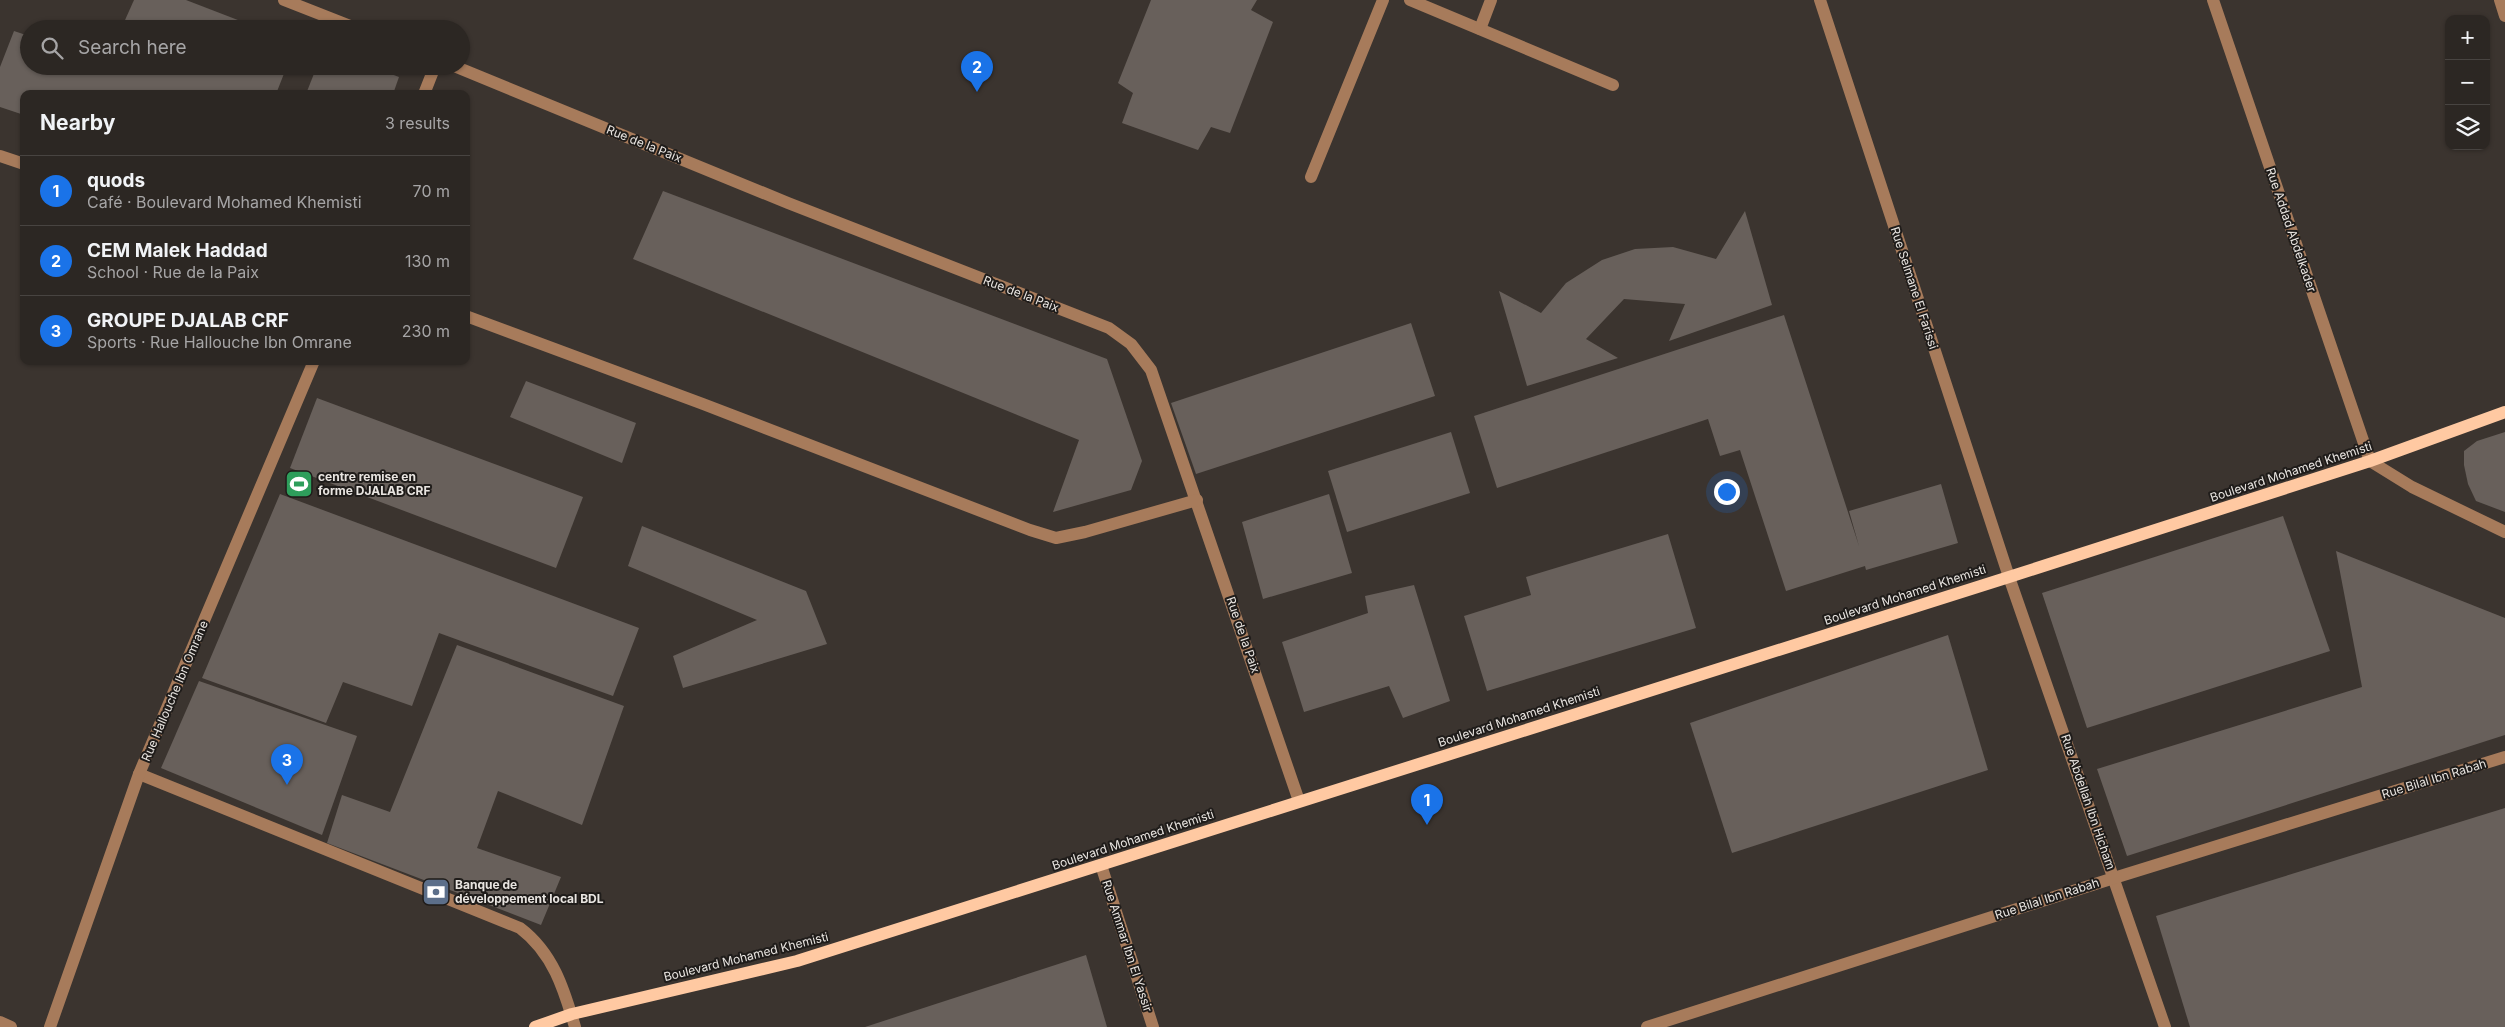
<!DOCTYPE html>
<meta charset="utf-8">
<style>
:root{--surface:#2c2723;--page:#383330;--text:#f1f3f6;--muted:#a6a5a6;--line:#484441;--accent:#1a73e8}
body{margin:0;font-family:Inter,sans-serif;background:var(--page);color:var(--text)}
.controls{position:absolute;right:15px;top:15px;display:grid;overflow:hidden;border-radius:10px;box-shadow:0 1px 4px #0004}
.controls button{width:45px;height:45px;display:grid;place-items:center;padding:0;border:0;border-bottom:1px solid var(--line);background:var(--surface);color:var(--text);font:25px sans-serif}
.you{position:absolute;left:1726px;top:491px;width:18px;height:18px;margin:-12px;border:4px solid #fff;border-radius:50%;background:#1a73e8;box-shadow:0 0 0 8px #1a73e833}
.badge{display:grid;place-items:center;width:32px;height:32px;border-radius:50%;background:var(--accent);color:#fff;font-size:16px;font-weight:700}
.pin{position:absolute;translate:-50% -41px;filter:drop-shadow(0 1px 2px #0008)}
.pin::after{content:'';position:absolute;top:26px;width:18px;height:15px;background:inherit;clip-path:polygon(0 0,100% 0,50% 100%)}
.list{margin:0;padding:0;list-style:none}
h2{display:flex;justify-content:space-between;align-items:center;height:65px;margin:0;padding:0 20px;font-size:21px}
h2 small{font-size:16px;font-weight:400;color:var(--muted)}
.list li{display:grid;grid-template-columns:32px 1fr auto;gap:15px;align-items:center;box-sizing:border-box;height:70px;padding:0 20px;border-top:1px solid var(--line)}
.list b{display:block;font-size:19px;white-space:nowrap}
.list p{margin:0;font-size:16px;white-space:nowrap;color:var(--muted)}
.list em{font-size:16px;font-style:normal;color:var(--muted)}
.icon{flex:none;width:28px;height:28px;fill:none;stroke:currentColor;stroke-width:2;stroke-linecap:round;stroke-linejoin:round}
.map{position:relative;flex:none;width:2505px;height:1027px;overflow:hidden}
.search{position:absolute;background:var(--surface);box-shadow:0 1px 4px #0004;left:20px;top:20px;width:450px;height:55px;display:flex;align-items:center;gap:12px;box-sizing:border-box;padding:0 18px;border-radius:28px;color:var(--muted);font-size:19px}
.panel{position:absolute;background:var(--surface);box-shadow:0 1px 4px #0004;left:20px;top:90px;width:450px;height:275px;border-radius:10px}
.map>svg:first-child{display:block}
</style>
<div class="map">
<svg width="2505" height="1027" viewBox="0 0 2505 1027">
<rect width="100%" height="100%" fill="#3b342f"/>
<!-- building -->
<g fill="#68605b">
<polygon points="134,0 186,0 261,29 121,29"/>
<polygon points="1151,0 1257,0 1251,10 1273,22 1230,133 1211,127 1198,150 1122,123 1133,93 1118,83"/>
<polygon points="14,31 29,36 29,66 287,66 276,94 24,94 24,115 0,107 0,67"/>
<polygon points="317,66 370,66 399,77 393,94 306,94"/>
<polygon points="663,191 1107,359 1142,461 1131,490 1053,512 1079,440 633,259"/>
<polygon points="1745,211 1772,305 1669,341 1685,304 1624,299 1586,339 1618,358 1527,386 1499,291 1541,313 1566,283 1602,260 1635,249 1673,247 1716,259"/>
<polygon points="1784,315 1859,546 1849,511 1941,484 1958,543 1866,570 1865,566 1786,591 1740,450 1720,456 1708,419 1497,488 1474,416"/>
<polygon points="1411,323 1435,396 1196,474 1171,403"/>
<polygon points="526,381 636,423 622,463 510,417"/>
<polygon points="317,398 583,497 556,568 290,468"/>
<polygon points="1451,432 1470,493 1347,532 1328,471"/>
<polygon points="2505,432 2505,512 2476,501 2468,484 2464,465 2464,451 2477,441"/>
<polygon points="280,494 639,628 613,696 439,633 412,706 343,682 326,723 202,678"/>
<polygon points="1329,494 1352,573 1263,599 1242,522"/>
<polygon points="2283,516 2330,651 2087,728 2042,593"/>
<polygon points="642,526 806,591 827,644 683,688 673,656 757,620 628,566"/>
<polygon points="1668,534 1696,628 1487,691 1464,616 1531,595 1526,577"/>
<polygon points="2336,551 2505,618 2505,735 2127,856 2097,769 2362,687"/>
<polygon points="1414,585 1450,701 1403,718 1389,686 1304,712 1282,642 1368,613 1365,596"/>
<polygon points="1948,635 1988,770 1732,853 1690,723"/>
<polygon points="457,645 624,706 582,825 498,791 477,848 561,877 541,925 327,843 342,795 390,812"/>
<polygon points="199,681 357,736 322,835 161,768"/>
<polygon points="2505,808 2505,1027 2190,1027 2156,916"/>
<polygon points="1086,955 1107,1027 865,1027"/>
</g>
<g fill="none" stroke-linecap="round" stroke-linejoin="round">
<!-- minor -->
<g stroke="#a77b5b" stroke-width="12">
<polyline points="284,0 358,29"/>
<polyline points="1410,0 1613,85"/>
<polyline points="1820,0 2009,577 2165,1027"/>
<polyline points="2213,0 2370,461 2412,487 2505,532"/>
<polyline points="2500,0 2505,16"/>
<polyline points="1480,29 1491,0"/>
<polyline points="454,66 788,203 1109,328 1131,344 1151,370 1299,801"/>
<polyline points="424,94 435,66"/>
<polyline points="0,156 24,164"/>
<polyline points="1311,177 1383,0"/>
<polyline points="466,316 703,404 1030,530 1056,538 1085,532 1197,500"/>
<path d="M 139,774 L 520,928 C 553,953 564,989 575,1027"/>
<polyline points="1101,865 1153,1027"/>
<polyline points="0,1022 11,1027"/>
<polyline points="50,1027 139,774 314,361"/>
<polyline points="1647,1027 2114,878 2505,757"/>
</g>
<!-- major -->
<polyline stroke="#ffc9a2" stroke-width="12" points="535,1027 572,1014 797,961 2009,577 2370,461 2505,412"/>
</g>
<!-- icons -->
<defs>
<g id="stadium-square" transform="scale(1.4375)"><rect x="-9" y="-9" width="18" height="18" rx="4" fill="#2e9e5b" stroke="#1f1c1a"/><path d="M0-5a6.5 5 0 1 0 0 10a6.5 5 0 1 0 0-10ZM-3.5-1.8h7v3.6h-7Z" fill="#fff"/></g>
<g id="bank-square" transform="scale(1.4375)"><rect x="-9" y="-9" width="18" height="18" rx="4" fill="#5c6f8a" stroke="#1f1c1a"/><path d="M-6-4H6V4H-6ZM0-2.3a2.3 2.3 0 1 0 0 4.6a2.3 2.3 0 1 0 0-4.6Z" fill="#fff"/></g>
</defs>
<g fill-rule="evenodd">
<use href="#stadium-square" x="299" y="484"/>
<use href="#bank-square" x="436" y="892"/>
</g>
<g text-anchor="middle" stroke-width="4" stroke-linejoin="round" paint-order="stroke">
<!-- street labels -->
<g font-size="12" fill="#e9e5e1" stroke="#1f1c1a">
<text transform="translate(644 144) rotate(22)" y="4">Rue de la Paix</text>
<text transform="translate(2291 230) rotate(71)" y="4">Rue Addad Abdelkader</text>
<text transform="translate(1914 288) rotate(72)" y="4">Rue Selmane El Farissi</text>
<text transform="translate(1021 294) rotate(21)" y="4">Rue de la Paix</text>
<text transform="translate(2291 472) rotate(-18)" y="4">Boulevard Mohamed Khemisti</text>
<text transform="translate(1905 595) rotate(-18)" y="4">Boulevard Mohamed Khemisti</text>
<text transform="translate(1243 635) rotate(71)" y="4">Rue de la Paix</text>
<text transform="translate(175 691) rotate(-67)" y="4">Rue Hallouche Ibn Omrane</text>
<text transform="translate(1519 717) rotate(-18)" y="4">Boulevard Mohamed Khemisti</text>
<text transform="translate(2434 779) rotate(-17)" y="4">Rue Bilal Ibn Rabah</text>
<text transform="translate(2088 802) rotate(71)" y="4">Rue Abdellah Ibn Hicham</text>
<text transform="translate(1133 840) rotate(-18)" y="4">Boulevard Mohamed Khemisti</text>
<text transform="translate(2047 899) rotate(-18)" y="4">Rue Bilal Ibn Rabah</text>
<text transform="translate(1127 946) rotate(72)" y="4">Rue Ammar Ibn El Yassir</text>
<text transform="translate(746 957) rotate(-14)" y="4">Boulevard Mohamed Khemisti</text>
</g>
<!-- poi labels -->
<g font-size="12" font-weight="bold" fill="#e9e5e1" stroke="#1f1c1a" text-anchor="start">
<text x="318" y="481">centre remise en<tspan x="318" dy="14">forme DJALAB CRF</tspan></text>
<text x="455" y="889">Banque de<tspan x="455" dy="14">développement local BDL</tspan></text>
</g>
</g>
</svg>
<div class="controls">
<button>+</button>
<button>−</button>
<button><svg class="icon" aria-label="layers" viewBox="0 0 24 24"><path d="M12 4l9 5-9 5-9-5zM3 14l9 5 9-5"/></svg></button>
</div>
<div class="you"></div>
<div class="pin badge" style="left:1427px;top:825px">1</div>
<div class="pin badge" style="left:977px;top:92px">2</div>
<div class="pin badge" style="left:287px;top:785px">3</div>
<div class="search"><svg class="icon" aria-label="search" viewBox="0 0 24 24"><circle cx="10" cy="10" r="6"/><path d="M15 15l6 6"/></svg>Search here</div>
<section class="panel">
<h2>Nearby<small>3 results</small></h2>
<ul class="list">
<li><span class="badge">1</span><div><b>quods</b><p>Café · Boulevard Mohamed Khemisti</p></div><em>70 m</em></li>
<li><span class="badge">2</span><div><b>CEM Malek Haddad</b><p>School · Rue de la Paix</p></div><em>130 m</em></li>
<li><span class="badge">3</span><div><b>GROUPE DJALAB CRF</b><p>Sports · Rue Hallouche Ibn Omrane</p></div><em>230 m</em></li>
</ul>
</section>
</div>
